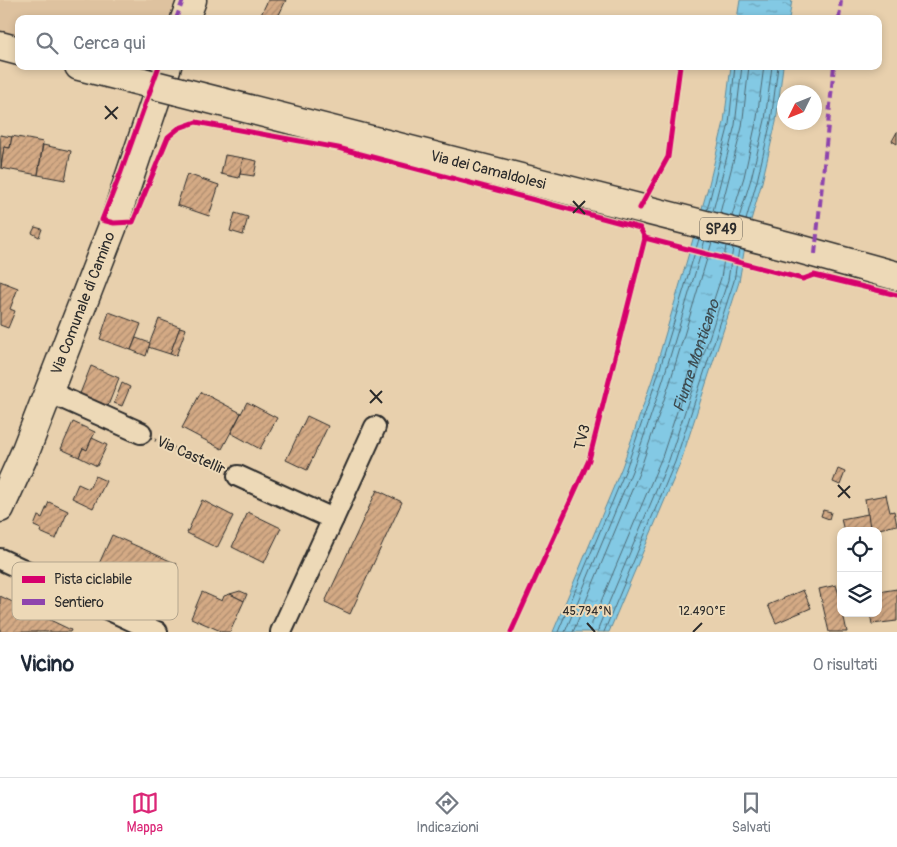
<!DOCTYPE html>
<html lang="it">
<meta charset="utf-8">
<style>
:root{--surface:#fff;--page:#f6f6f7;--text:#1f2937;--muted:#747a83;--line:#e0e1e3;--accent:#db2777}
body{margin:0;font-family:Pangolin,sans-serif;background:var(--page);color:var(--text)}
.controls{position:absolute;right:15px;bottom:15px;display:grid;overflow:hidden;border-radius:10px;box-shadow:0 2px 8px #0003}
.controls button{width:45px;height:45px;display:grid;place-items:center;padding:0;border:0;border-bottom:1px solid var(--line);background:var(--surface);color:var(--text);font:25px sans-serif}
.compass{position:absolute;left:777px;top:85px;width:45px;height:45px;border-radius:50%;background:var(--surface);box-shadow:0 2px 8px #0003;rotate:227deg}
.list{margin:0;padding:0;list-style:none}
h2{display:flex;justify-content:space-between;align-items:center;height:65px;margin:0;padding:0 20px;font-size:21px}
h2 small{font-size:16px;font-weight:400;color:var(--muted)}
.icon{flex:none;width:28px;height:28px;fill:none;stroke:currentColor;stroke-width:2;stroke-linecap:round;stroke-linejoin:round}
.map{position:relative;flex:none;width:897px;height:632px;overflow:hidden}
.search{position:absolute;background:var(--surface);box-shadow:0 2px 8px #0003;left:15px;right:15px;top:15px;height:55px;display:flex;align-items:center;gap:12px;box-sizing:border-box;padding:0 18px;border-radius:10px;color:var(--muted);font-size:19px}
.sheet{height:145px;background:var(--surface)}
nav{display:flex;justify-content:space-around;align-items:center;box-sizing:border-box;height:70px;border-top:1px solid var(--line);background:var(--surface);font-size:14px;color:var(--muted)}
nav a{display:grid;justify-items:center;gap:2px}
nav .on{color:var(--accent)}
.map>svg:first-child{display:block}
</style>
<div class="map">
<svg width="897" height="632" viewBox="0 0 897 632">
<defs>
<pattern id="water-ripples" width="26" height="14" patternUnits="userSpaceOnUse" patternTransform="scale(1.25)"><rect width="26" height="14" fill="#83c9e4"/><path d="M2 4q2-2 4 0t4 0M15 11q2-2 4 0t4 0" fill="none" stroke="#6ba3b9"/></pattern>
<pattern id="building-hatch" width="6" height="6" patternUnits="userSpaceOnUse" patternTransform="scale(1.25)"><rect width="6" height="6" fill="#d4aa85"/><path d="M-1 1l2-2M0 6l6-6M5 7l2-2" fill="none" stroke="#ac8b6d"/></pattern>
</defs>
<rect width="100%" height="100%" fill="#e8d0ad"/>
<filter id="ink" filterUnits="userSpaceOnUse"><feTurbulence type="fractalNoise" baseFrequency=".02" numOctaves="2"/><feDisplacementMap in="SourceGraphic" scale="10" xChannelSelector="R" yChannelSelector="G"/><feConvolveMatrix kernelMatrix="1 2 1 2 8 2 1 2 1" color-interpolation-filters="sRGB"/></filter>
<g filter="url(#ink)">
<!-- built -->
<polygon fill="#dec29f" points="0,0 192,0 185,19 19,19 19,37 0,32"/>
<!-- water -->
<g fill="url(#water-ripples)" stroke="#608a9a">
<polygon points="740,0 792,0 789,19 737,19"/>
<polygon points="731,66 783,66 776,122 762,182 747,234 739,282 680,464 609,632 553,632 622,467 653,377 709,184 724,122"/>
</g>
<g fill="none" stroke-linecap="round" stroke-linejoin="round">
<!-- shore -->
<g stroke="#4e6a75" stroke-width="1">
<polyline points="707,210 729,124 735,66"/>
<polyline points="713,211 735,125 742,66"/>
<polyline points="720,213 742,127 749,66"/>
<polyline points="732,216 744,177 757,118 764,66"/>
<polyline points="739,218 751,179 765,120 772,66"/>
<polyline points="746,220 757,181 771,121 778,66"/>
<polyline points="558,632 626,469 657,378 699,239"/>
<polyline points="565,632 632,471 663,380 705,240"/>
<polyline points="573,632 639,473 670,382 712,242"/>
<path id="s1" d="M 591,632 L 592,623 L 662,457 L 721,278 L 726,246"/>
<polyline points="598,632 599,626 669,460 728,280 733,248"/>
<polyline points="604,632 675,462 734,281 739,249"/>
</g>
</g>
<!-- building -->
<g fill="url(#building-hatch)" stroke="#2b2b2b">
<polygon points="268,0 286,0 277,19 259,19"/>
<polygon points="897,132 897,144 892,141"/>
<polygon points="0,135 12,137 10,148 4,147 1,168"/>
<polygon points="12,136 43,142 38,175 1,168 4,147 10,148"/>
<polygon points="43,145 71,151 65,180 38,175"/>
<polygon points="225,155 243,158 239,178 221,174"/>
<polygon points="243,158 257,161 254,176 240,174"/>
<polygon points="187,174 219,185 209,216 177,205"/>
<polygon points="235,213 248,217 243,235 230,231"/>
<polygon points="35,227 42,229 39,237 32,233"/>
<polygon points="0,281 18,288 10,309 15,311 8,328 0,325"/>
<polygon points="109,312 141,324 131,350 100,339"/>
<polygon points="159,319 180,327 170,354 148,347"/>
<polygon points="180,327 186,329 176,356 170,354"/>
<polygon points="136,338 150,343 146,356 131,350"/>
<polygon points="91,366 119,378 107,408 79,396"/>
<polygon points="122,383 130,387 122,406 114,403"/>
<polygon points="201,392 241,413 222,449 182,428"/>
<polygon points="247,402 277,418 260,449 231,433"/>
<polygon points="307,416 328,426 307,470 286,460"/>
<polygon points="73,422 95,432 87,450 83,448 79,457 61,449"/>
<polygon points="92,438 107,445 97,466 79,457 83,448 87,450"/>
<polygon points="838,469 845,472 840,485 833,482"/>
<polygon points="95,476 106,481 93,508 72,498 78,484 89,489"/>
<polygon points="377,490 402,502 350,614 325,602"/>
<polygon points="886,495 890,512 894,511 897,525 870,531 865,499"/>
<polygon points="202,500 233,516 217,548 187,533"/>
<polygon points="49,502 68,511 56,539 40,532 41,529 34,526 38,516 42,518"/>
<polygon points="823,510 831,512 829,519 821,516"/>
<polygon points="248,512 281,528 264,563 232,547"/>
<polygon points="868,514 870,528 855,531 844,531 841,519"/>
<polygon points="112,535 177,564 163,595 98,566"/>
<polygon points="836,585 839,595 841,594 841,613 843,613 847,632 829,632 819,589"/>
<polygon points="897,589 897,621 872,624 870,613 878,613 878,592"/>
<polygon points="803,590 811,608 776,623 768,605"/>
<polygon points="240,591 247,594 244,601 230,594"/>
<polygon points="202,592 222,601 224,596 230,594 244,601 230,632 223,632 191,618"/>
<polygon points="0,596 71,630 70,632 0,632"/>
</g>
<g fill="none" stroke-linecap="round" stroke-linejoin="round">
<!-- street casing -->
<g stroke="#2b2b2b" stroke-width="24">
<g id="street">
<polyline points="49,392 141,433"/>
<polyline points="238,476 333,519 281,632"/>
<polyline points="333,519 375,427"/>
<polyline points="0,559 157,632"/>
</g>
</g>
<!-- secondary casing -->
<g stroke="#2b2b2b" stroke-width="31">
<g id="secondary">
<polyline points="185,19 192,0"/>
<path id="s2" d="M 0,508 L 24,455 L 114,223 L 167,66"/>
</g>
</g>
<!-- primary casing -->
<g stroke="#2b2b2b" stroke-width="31">
<g id="primary">
<polyline points="0,46 19,51"/>
<polyline points="79,66 143,82"/>
<path id="s3" d="M 178,91 L 792,247 L 897,276"/>
</g>
</g>
<!-- path -->
<polyline stroke="#2b2b2b" stroke-width="3" stroke-dasharray="1 4" stroke-linecap="butt" points="155,440 223,469"/>
<!-- street -->
<use href="#street" stroke="#edd9b7" stroke-width="20"/>
<!-- secondary -->
<use href="#secondary" stroke="#edd9b7" stroke-width="28"/>
<!-- primary -->
<use href="#primary" stroke="#edd9b7" stroke-width="28"/>
<!-- primary-bridge casing -->
<g stroke="#2b2b2b" stroke-width="31" stroke-linecap="butt">
<polyline id="primary-bridge" points="143,82 178,91"/>
</g>
<!-- primary-bridge -->
<use href="#primary-bridge" stroke="#edd9b7" stroke-width="28"/>
<!-- quiet -->
<g stroke="#8e44ad" stroke-width="4" stroke-dasharray="8 4" stroke-linecap="butt">
<polyline points="176,19 183,0"/>
<polyline points="839,19 841,0"/>
<polyline points="815,254 834,66"/>
</g>
<!-- cycleway casing -->
<g stroke="#edd9b7" stroke-width="8">
<g id="cycleway">
<polyline points="159,66 121,172 102,220 114,223 133,222 168,137 179,128 196,122 338,148 640,228 645,238 589,460 511,632"/>
<polyline points="640,208 668,157 680,66"/>
<polyline points="645,238 803,279 814,275 897,295"/>
</g>
</g>
<!-- cycleway -->
<use href="#cycleway" stroke="#d6006c" stroke-width="5"/>
</g>
</g>
<!-- ticks -->
<path fill="none" stroke="#2b2b2b" stroke-width="2" d="M 105,106 L 117,119M 105,119 L 118,107M 573,201 L 585,214M 573,213 L 585,201M 370,390 L 382,403M 370,403 L 382,391M 838,485 L 850,498M 838,497 L 850,486M 587,623 L 595,632M 693,632 L 702,623"/>
<g text-anchor="middle" stroke-width="4" stroke-linejoin="round" paint-order="stroke">
<!-- shield labels -->
<rect fill="#edd9b7" stroke="#655f55" stroke-width="1" x="700" y="217.5" width="42" height="23" rx="4"/>
<g font-size="14" font-weight="bold" fill="#2b2b2b">
<text x="721" y="234">SP49</text>
</g>
<!-- street labels -->
<g font-size="15" fill="#2b2b2b" stroke="#edd9b7">
<text dy="5" stroke="none"><textPath href="#s3" startOffset="320">Via dei Camaldolesi</textPath></text>
<text dy="5" stroke="none"><textPath href="#s2" startOffset="221">Via Comunale di Camino</textPath></text>
<text transform="translate(582 437) rotate(-76)" y="5">TV3</text>
<text transform="translate(191 455) rotate(24)" y="5">Via Castellir</text>
</g>
<!-- water labels -->
<g font-size="16" font-style="italic" fill="#3d4b50" stroke="#edd9b7">
<text dy="6" stroke="none"><textPath href="#s1" startOffset="296">Fiume Monticano</textPath></text>
</g>
</g>
<!-- legend -->
<rect x="12" y="562" width="166" height="58" rx="8" fill="#edd9b7" stroke="#b3a58d" stroke-width="1"/>
<rect x="22" y="576" width="23" height="7" fill="#d6006c"/>
<rect x="22" y="599" width="23" height="6" fill="#8e44ad"/>
<g font-size="14" fill="#2b2b2b">
<text x="54" y="584">Pista ciclabile</text>
<text x="54" y="607">Sentiero</text>
</g>
<g font-size="12" text-anchor="middle" fill="#2b2b2b" stroke="#edd9b7" stroke-width="4" stroke-linejoin="round" paint-order="stroke">
<text x="587" y="615">45.794°N</text>
<text x="702" y="615">12.490°E</text>
</g>
</svg>
<div class="controls">
<button><svg class="icon" aria-label="locate" viewBox="0 0 24 24"><circle cx="12" cy="12" r="6"/><path d="M12 2v4M12 18v4M2 12h4M18 12h4"/></svg></button>
<button><svg class="icon" aria-label="layers" viewBox="0 0 24 24"><path d="M12 4l9 5-9 5-9-5zM3 14l9 5 9-5"/></svg></button>
</div>
<svg class="compass" viewBox="-18 -18 36 36"><path d="M0-13l5 13h-10z" fill="#e53935"/><path d="M0 13l5-13h-10z" fill="#747a83"/></svg>
<div class="search"><svg class="icon" aria-label="search" viewBox="0 0 24 24"><circle cx="10" cy="10" r="6"/><path d="M15 15l6 6"/></svg>Cerca qui</div>
</div>
<section class="sheet">
<h2>Vicino<small>0 risultati</small></h2>
<ul class="list">
</ul>
</section>
<nav>
<a class="on"><svg class="icon" aria-label="map" viewBox="0 0 24 24"><path d="M3 6l6-2 6 2 6-2v14l-6 2-6-2-6 2zM9 4v14M15 6v14"/></svg>Mappa</a>
<a><svg class="icon" aria-label="directions" viewBox="0 0 24 24"><path d="M12 3l9 9-9 9-9-9zM9 14v-3h6M13 9l2 2-2 2"/></svg>Indicazioni</a>
<a><svg class="icon" aria-label="saved" viewBox="0 0 24 24"><path d="M7 4h10v16l-5-4-5 4z"/></svg>Salvati</a>
</nav>
